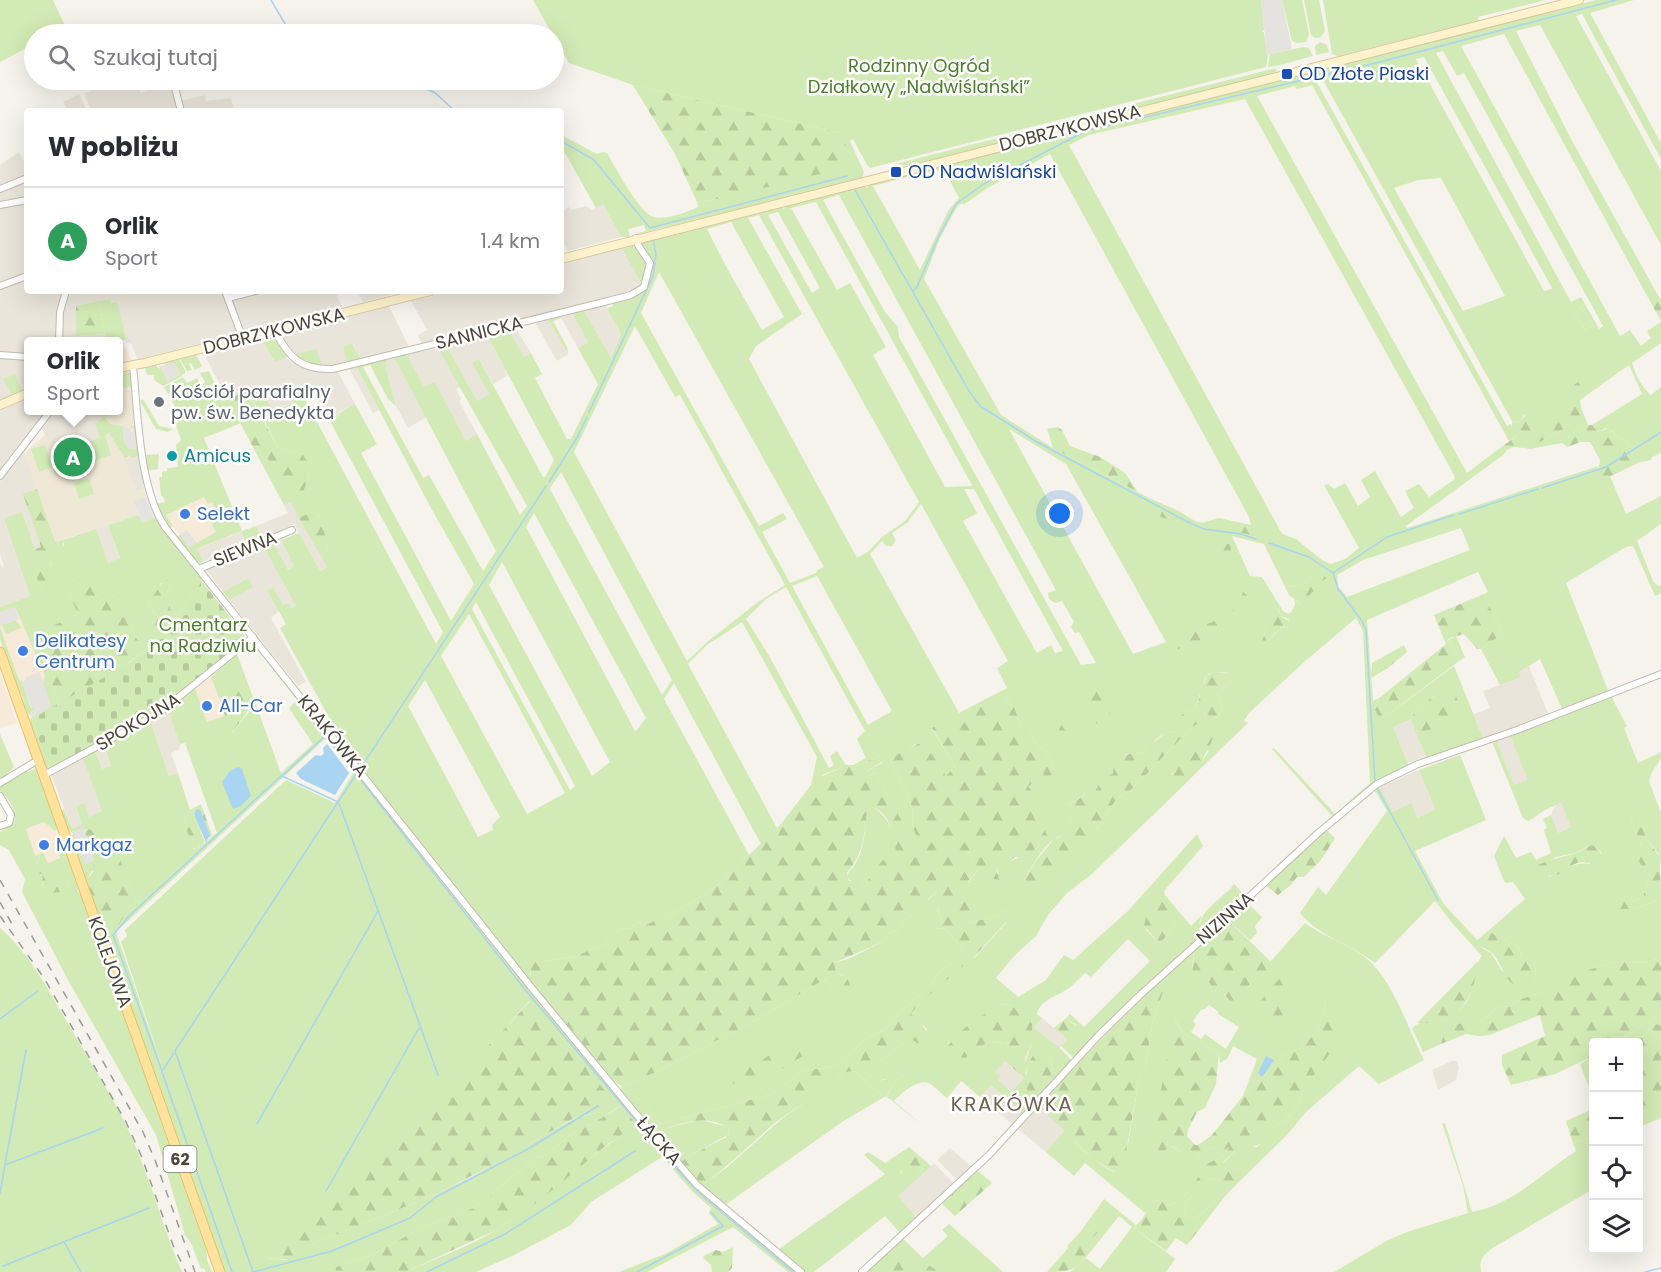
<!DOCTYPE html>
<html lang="pl">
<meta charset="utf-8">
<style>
:root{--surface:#fff;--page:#f2f2f3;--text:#2b2b33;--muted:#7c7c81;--line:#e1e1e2;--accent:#fc3f1d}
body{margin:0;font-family:Poppins,sans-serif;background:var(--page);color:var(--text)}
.controls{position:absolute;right:18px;bottom:18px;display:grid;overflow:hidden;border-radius:6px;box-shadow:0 6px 24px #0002}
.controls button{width:54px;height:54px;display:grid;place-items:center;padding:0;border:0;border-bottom:2px solid var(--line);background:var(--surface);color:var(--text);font:30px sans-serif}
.you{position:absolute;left:1060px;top:514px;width:21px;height:21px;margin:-15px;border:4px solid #fff;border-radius:50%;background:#1a73e8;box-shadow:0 0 0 9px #1a73e833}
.badge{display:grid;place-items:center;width:39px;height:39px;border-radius:50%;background:var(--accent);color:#fff;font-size:20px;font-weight:700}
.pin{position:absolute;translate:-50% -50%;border:3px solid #fff;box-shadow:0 2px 6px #0006}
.popup{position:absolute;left:24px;top:337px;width:99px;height:78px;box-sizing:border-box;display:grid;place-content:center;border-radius:6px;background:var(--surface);filter:drop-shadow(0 2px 4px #0005);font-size:20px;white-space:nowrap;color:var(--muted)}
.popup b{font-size:22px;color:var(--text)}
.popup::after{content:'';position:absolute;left:50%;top:100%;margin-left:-12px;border:12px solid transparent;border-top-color:var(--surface)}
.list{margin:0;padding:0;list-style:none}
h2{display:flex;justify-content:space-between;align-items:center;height:78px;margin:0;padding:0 24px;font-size:26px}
h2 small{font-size:20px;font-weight:400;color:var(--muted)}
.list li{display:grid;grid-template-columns:39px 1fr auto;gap:18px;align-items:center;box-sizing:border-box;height:108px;padding:0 24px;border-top:2px solid var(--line)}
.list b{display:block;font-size:22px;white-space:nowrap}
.list p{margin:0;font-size:20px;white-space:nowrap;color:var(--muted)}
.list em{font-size:20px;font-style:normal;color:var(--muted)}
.icon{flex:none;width:33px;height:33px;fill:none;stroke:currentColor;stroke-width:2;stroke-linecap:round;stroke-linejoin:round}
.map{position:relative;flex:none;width:1661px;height:1272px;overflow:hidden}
.search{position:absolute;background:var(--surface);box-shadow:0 6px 24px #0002;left:24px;top:24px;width:540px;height:66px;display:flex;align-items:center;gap:15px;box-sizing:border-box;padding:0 21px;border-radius:33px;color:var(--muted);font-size:22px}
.panel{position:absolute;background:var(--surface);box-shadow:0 6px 24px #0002;left:24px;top:108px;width:540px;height:186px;border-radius:6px}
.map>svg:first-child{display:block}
</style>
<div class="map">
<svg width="1661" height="1272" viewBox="0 0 1661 1272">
<defs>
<pattern id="forest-firs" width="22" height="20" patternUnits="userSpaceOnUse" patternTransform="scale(1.5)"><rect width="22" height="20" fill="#d2eab5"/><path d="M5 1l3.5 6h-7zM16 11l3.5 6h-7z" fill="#b6ca9c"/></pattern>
<pattern id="cemetery-stones" width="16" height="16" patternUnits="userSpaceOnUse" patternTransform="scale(1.5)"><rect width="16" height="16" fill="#d2eab5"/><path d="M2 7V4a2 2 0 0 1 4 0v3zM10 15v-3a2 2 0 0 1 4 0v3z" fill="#b6ca9c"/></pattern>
</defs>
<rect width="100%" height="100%" fill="#f6f3ec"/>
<!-- residential -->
<g fill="#eae5da">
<polygon points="89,80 135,80 141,93 171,81 178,111 92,111 84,94 92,90"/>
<polygon points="79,94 87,111 68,111 63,102"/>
<polygon points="205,95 206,101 231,98 234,111 182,111 180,101"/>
<polygon points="19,152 27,166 27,176 0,188 0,165"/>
<polygon points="27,180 27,198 0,203 0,191"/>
<polygon points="27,203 27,273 0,283 0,208"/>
<polygon points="603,204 621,237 568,251 561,238 561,211 569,207 571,210 586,206 592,210"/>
<polygon points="622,247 643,286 626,295 422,345 418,335 427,330 411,301 448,291 561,291 561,263"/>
<polygon points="27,279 27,291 63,291 57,341 28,342 28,355 0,354 0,289"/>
<polygon points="68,291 99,291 99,294 126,293 126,291 223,291 239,333 138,360 131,344 126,342 117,302 111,303 111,299 76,307 76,336 105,334 109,341 61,342 61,317"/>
<polygon points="263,291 335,291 342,307 244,332 231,302 233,299"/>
<polygon points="357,291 406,291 363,302"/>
<polygon points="605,304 621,334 610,359 583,310"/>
<polygon points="389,306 410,349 362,361 353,343 343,346 347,365 323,368 291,355 278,335"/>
<polygon points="571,311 588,342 578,348 559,314"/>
<polygon points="548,319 568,354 557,361 535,322"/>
<polygon points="515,327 531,353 524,358 508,329"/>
<polygon points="486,333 508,375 493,384 480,360 472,363 489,394 477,401 445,343"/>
<polygon points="262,339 275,362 285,357 294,363 311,368 337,370 355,404 339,412 340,415 330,421 316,396 306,401 302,395 293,402 273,413 258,384 228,400 204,354"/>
<polygon points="436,345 460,387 456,389 461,399 459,401 477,434 466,441 435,382 424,388 406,353"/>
<polygon points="0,357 28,359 28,388 22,390 15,374 4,379 12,395 0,400"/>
<polygon points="394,357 426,417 408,428 396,406 386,369 387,359"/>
<polygon points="356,366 379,410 373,413 349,368"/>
<polygon points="28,398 28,410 47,411 0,470 0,410"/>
<polygon points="56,411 101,411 105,417 100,438 55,453 42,429"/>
<polygon points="24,452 37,489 24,495 41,547 35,549 22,513 5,518 30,596 0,607 0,562 2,568 4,567 0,553 0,482"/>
<polygon points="139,456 144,489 136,491 124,459"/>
<polygon points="291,501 327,567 319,571 294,524 262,539 256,526 288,513 284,505"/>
<polygon points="108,525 120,559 107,563 96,529"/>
<polygon points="242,531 247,545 204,561 195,550"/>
<polygon points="281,540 294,566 288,570 273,542"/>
<polygon points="263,546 296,606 291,609 283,606 273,587 267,590 279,611 271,618 306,682 298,686 229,600 252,587 248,578 223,592 205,568"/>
<polygon points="1529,666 1549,716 1484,740 1474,714 1490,708 1483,691 1521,677 1519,672"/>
<polygon points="168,709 181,745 179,746 180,749 171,753 178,773 169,776 150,720"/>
<polygon points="1411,719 1426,756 1408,763 1393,727"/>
<polygon points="1510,735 1529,780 1514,786 1496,740"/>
<polygon points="104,746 111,766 102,769 95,751"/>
<polygon points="83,758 103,811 89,817 76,807 83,826 72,829 51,774"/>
<polygon points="1419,770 1435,809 1416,818 1411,804 1393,812 1379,787"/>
<polygon points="1561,801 1571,827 1558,833 1551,815 1554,808"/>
<polygon points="1042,1018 1067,1039 1059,1049 1034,1028"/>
<polygon points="1005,1061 1024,1078 1011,1092 997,1079 995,1072"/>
<polygon points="1452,1061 1457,1061 1459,1067 1456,1080 1438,1090 1432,1070"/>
<polygon points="991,1085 1024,1113 1013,1125 980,1097"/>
<polygon points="1039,1106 1065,1130 1046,1152 1018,1129"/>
<polygon points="950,1148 973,1168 958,1181 937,1160"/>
<polygon points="934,1163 954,1184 917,1218 897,1196"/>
</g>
<!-- commercial -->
<g fill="#f7ead8">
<polygon points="125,348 129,352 131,360 118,362 118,350"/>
<polygon points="220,479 242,531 192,551 162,510"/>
<polygon points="21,599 59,704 32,719 0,630 0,607"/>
<polygon points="0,674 17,723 0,728"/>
<polygon points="211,677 225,716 207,722 195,689"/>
<polygon points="44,822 54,828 58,839 57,849 60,858 48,863 43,852 35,856 26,829"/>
</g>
<!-- education -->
<polygon fill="#efe8d6" points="127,372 131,374 139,456 124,459 136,491 144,489 146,497 135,501 139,515 55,542 24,453 45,435 56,453 100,438 95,423 105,417 101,411 118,410 118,374"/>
<!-- green -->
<g fill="#d2eab5" fill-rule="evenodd">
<polygon points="0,0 53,0 65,26 50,34 34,34 34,44 0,62"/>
<path d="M 533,0 L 1261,0 L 1264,30 L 1262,32 L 1264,32 L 1267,55 L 1268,55 L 1266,67 L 870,168 L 867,165 L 853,139 L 850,141 L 864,172 L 862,178 L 638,234 L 635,234 L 646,231 L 644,225 L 628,229 L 630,237 L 621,237 L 603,204 L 596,208 L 561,146 L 561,135 L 597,154 L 603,152 L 607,153 C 615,167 638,209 651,216 C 663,222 686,212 698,207 L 697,202 L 718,199 L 841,133 L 633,85 L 569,63 Z"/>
<polygon points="1282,0 1302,0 1309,34 1306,42 1297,43 1292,41"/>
<polygon points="1304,0 1319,0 1325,31 1320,38 1315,38 1311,35"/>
<polygon points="1323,0 1546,0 1478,17 1478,21 1338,56 1332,54"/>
<path d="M 1596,0 L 1634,0 L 1590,13 L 1661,143 L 1661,159 L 1582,14 L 1576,16 L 1661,171 L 1661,245 L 1540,25 L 1516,31 L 1571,139 L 1655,290 L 1645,292 L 1504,34 L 1461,46 L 1620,336 L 1630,330 L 1641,346 L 1651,338 L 1647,331 L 1661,322 L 1661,343 L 1632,363 C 1636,375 1641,387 1651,395 L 1661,387 L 1661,453 L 1652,457 L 1651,460 L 1640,462 L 1635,460 C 1627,446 1633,441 1615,436 L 1613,431 L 1606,428 L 1598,432 L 1592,425 L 1642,394 L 1629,365 L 1594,390 L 1590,383 L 1562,407 L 1536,423 L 1524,415 L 1519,422 L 1512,421 L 1323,80 L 1316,81 L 1507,426 L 1511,424 L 1517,436 L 1509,441 L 1312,85 L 1297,89 L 1295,86 L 1257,96 L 1467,473 L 1504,445 L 1507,450 L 1503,455 L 1406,526 L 1407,528 L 1599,466 L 1598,469 L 1605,479 L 1610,476 L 1626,514 L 1661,496 L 1661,524 L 1637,541 L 1653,581 L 1658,586 L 1661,585 L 1661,593 L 1655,596 L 1634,548 L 1632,546 L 1626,547 L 1566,583 L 1609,693 L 1563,711 L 1540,659 L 1519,672 L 1521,677 L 1500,685 L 1481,649 L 1502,634 L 1484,594 L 1488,592 L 1478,572 L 1367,620 L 1373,701 L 1379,698 L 1375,709 L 1386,716 L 1454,666 L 1484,740 L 1427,759 L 1415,730 C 1430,736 1455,715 1458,701 L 1434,696 L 1420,707 L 1411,719 L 1393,727 L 1409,766 L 1378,781 L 1332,816 L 1272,749 L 1274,748 L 1335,814 L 1370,783 L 1363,631 L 1356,618 L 1303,663 L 1249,713 L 1244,721 L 1248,723 L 1201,768 L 1201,763 L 1209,751 L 1190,744 C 1181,754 1174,760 1172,774 L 1182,787 L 1093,873 L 1067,893 L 1048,915 L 1036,936 L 1015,955 L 996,978 L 1018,997 L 1046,980 L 1064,955 L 1073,960 L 1128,911 L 1197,834 L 1203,846 L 1164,891 L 1165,895 L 1191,926 L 1202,915 L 1199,924 L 1215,918 L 1239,899 L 1235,888 L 1230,889 L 1234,884 L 1246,897 L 1075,1059 L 1061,1046 L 1067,1039 L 1074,1037 L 1076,1024 L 1065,1019 L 1070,1014 L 1084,1027 L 1150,961 L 1128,939 L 1091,977 L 1085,973 C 1079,978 1073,986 1066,990 C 1057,996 1039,1001 1037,1014 L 1042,1018 L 1034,1028 L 1060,1048 L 1072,1061 L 1023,1113 L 991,1085 L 980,1097 L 961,1081 L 947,1098 C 941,1094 934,1085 928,1083 C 917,1079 901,1094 894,1101 L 922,1125 L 887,1097 L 892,1086 L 905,1074 L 877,1081 L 867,1073 L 867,1070 L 895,1050 L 910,1037 L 919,1044 L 927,1029 L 911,1014 L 957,960 L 937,974 L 931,985 L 904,1009 L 883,1031 L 870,1036 L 837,1064 L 831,1067 L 802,1071 L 772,1094 L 661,1124 L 647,1106 L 629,1092 L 620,1092 L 622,1086 L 656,1072 L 760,1018 L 825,979 L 834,990 L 843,975 L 836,973 L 834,963 L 848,959 L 882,942 L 889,933 L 898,929 L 909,916 L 915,913 L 935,893 L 937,894 L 937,908 L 942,920 L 934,922 L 937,929 L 945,928 L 964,951 L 974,958 L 1006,923 L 1012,907 C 996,917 985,919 967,923 L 967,915 L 970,907 L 953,877 L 969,851 L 973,859 L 962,874 L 968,883 L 979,869 L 999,874 L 996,868 L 998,865 C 1005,865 1032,851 1040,846 C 1043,820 1045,817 1028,798 L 1031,782 L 1041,771 L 1054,770 L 1046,751 L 1038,746 L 1030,732 L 1022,728 L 1014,707 L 1006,697 L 1003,701 L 993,701 L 932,729 L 955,766 L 945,777 L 915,744 L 890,760 L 907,793 L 913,811 L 912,825 L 920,842 L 914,845 L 876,773 L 869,775 L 867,771 L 882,763 L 884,753 L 855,767 L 843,767 L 824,774 L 811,785 L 817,757 L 742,622 L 707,645 L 688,664 L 777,828 L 761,844 L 674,683 L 664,699 L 749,855 L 715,888 L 666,918 L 659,918 L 646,925 L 639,922 L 630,928 L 619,930 L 604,944 L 574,957 L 535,962 L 530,973 L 530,980 L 331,731 L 332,723 L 280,628 L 286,624 L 267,590 L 273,587 L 283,605 L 288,603 L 291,609 L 296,606 L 263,546 L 273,542 L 288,570 L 294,566 L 281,540 L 299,533 L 320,571 L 327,567 L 322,558 L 327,551 C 325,537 324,523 316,511 L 299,518 L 291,502 L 284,505 L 255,451 L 262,447 L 304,490 L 311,471 L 302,454 L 279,448 C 269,434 257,398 242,392 L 258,384 L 273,412 L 293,403 L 292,400 L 302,394 L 436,644 L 443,632 L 330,421 L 340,415 L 339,413 L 355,404 L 377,444 L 361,453 L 451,621 L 474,584 L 431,508 L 356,366 L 387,359 L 386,369 L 396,406 L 388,399 L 370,365 L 363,367 L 423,478 L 429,475 L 483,571 L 496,551 L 394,357 L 406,353 L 424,387 L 435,382 L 466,441 L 477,434 L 520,515 L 527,506 L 436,345 L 445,343 L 477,401 L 489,394 L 472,363 L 479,359 L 543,477 L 545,477 L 554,460 L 487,335 L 508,329 L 524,357 L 531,353 L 542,374 L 535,378 L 567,439 L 571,439 L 598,384 L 578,348 L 588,342 L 571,311 L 582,308 L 611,358 L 621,334 L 607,308 L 613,306 L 612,301 L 640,292 L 652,267 L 640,244 L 641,242 L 675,233 L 676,235 L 679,235 L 678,232 L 782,206 L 783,209 L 785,208 L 785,205 L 865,185 L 866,188 L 868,187 L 868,184 L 921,170 L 953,165 L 961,159 L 967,161 L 967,158 L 1122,119 L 1123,121 L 1126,120 L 1125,118 L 1288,77 L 1289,79 L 1291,77 L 1341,64 L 1342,67 L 1344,66 L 1344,64 L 1486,28 L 1489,29 L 1489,27 ZM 1443,51 L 1457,76 L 1464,73 L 1603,326 L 1599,329 L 1581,297 L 1571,302 L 1436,53 ZM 1424,57 L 1552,288 L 1552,289 L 1544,291 L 1416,59 ZM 1245,99 L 1443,455 L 1446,451 L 1450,451 L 1458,473 L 1454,475 L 1455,479 L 1429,497 L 1419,484 L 1405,491 L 1414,508 L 1401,517 L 1375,471 L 1361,480 L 1370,497 L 1358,506 L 1345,483 L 1334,489 L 1328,484 L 1324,485 L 1359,548 L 1345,559 L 1331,564 L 1322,560 L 1296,539 L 1282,534 L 1069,145 L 1089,135 ZM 1050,154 L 1249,517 L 1251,525 L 1219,518 L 1202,523 L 1195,521 L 1179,511 L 1149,498 L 1053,448 L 1001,415 L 924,279 L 940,238 L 957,207 L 962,203 L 963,205 L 989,187 ZM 944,170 L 959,198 L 948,211 L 920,270 L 873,186 L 922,173 ZM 1439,178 L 1441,178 L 1505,296 L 1463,311 L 1394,188 L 1418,180 ZM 839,195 L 1056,590 L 1048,593 L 1049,599 L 1055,603 L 1062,601 L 1074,622 L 1071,627 L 1075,633 L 1079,632 L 1096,663 L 1081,665 L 899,337 L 898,327 L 885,312 L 823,200 ZM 816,202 L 972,485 L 972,486 L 945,487 L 873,355 L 886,347 L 850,283 L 837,290 L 791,208 ZM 778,212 L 820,288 L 812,293 L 768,215 ZM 759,215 L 919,502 L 905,521 L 882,537 L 869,551 L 857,558 L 749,359 L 756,346 L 802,314 L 748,218 ZM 731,222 L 784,317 L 762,330 L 727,268 L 707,229 ZM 659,272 L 824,567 L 817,570 L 816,573 L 790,583 L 762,532 L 787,519 L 783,513 L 759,526 L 641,313 ZM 1579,306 L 1594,325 L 1585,330 L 1573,311 ZM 635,326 L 675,397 L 680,395 L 785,585 L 758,602 L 707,642 L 687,661 L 574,452 ZM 1009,429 L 1066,464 L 1166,642 L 1133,654 ZM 561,472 L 672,680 L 662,695 L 551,491 L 550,488 ZM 964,489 L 974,489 L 1063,651 L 1055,653 L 1051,645 L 1037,653 L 1035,650 L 963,521 L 977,513 ZM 921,504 L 1008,661 L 997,668 L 1007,688 L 959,713 L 870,554 L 882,541 L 886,546 L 892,546 L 896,540 L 892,533 L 908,522 ZM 534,513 L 646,718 L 637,730 L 635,731 L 526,527 ZM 1461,528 L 1470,550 L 1347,597 L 1338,586 L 1337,575 L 1363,560 ZM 1232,536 L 1264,544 L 1284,585 L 1298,587 L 1319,572 L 1301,604 L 1294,599 L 1295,605 L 1291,612 L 1288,614 L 1283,611 L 1262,577 L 1250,576 ZM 502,562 L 610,762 L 592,776 L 489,585 ZM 817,576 L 892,711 L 868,725 L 792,586 ZM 786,587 L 865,731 L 857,739 L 866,758 L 853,765 L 846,765 L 837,751 L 830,756 L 834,765 L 829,768 L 771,659 L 746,619 L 766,599 ZM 476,602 L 575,786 L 570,790 L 472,609 ZM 1278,608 L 1281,616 L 1289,619 L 1285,627 L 1279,629 L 1269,641 L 1262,640 L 1268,623 ZM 469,614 L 565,793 L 527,814 L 441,656 ZM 1221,672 L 1229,673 L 1234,679 L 1218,695 L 1223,710 L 1215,718 L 1204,714 C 1198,720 1200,722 1192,727 L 1133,788 L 1115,801 L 1100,825 L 1027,898 L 1023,882 C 1029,871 1045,842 1058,837 C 1064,835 1069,836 1075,831 L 1076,828 L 1066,814 L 1066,806 L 1084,795 L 1093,795 C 1100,781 1098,784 1111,774 C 1117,770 1121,759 1125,754 C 1153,757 1149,737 1168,733 C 1171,732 1174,733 1178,732 L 1181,729 L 1181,715 L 1195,709 L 1206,676 L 1210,673 ZM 425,680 L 500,817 L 492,825 L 493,830 L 478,837 L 408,706 ZM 1157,903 L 1175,922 L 1167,936 L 1159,943 L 1146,930 L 1148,913 ZM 1001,1004 L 1010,1005 L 1031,1019 L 1032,1023 L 1032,1042 L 1021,1075 L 1024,1078 L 1011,1092 L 997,1079 L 1000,1076 L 995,1072 L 1005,1061 L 1002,1056 L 1008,1045 L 1007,1042 L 986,1043 L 964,1058 L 948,1044 L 975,1021 ZM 1034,1054 L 1050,1056 L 1053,1072 L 1044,1087 L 1025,1074 Z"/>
<polygon points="1320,42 1327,45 1329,52 1316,55 1315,46"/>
<path d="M 1303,47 L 1309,48 L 1313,56 C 1297,60 1284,65 1268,67 L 1270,54 Z"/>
<polygon points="1272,69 1276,69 1277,71 1266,76 920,163 900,166 899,163"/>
<polygon points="636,245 648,262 643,286 622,249"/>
<polygon points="111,299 111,303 117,302 126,339 118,344 118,342 109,341 105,334 99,301"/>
<polygon points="559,314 561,318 553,321 567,347 568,354 548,319"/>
<polygon points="275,335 288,356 275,362 262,339"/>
<polygon points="352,343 362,361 347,365 343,346"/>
<polygon points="316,349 323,368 314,366 291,355"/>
<polygon points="196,355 202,366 195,370 191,363 189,364 192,370 187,371 180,359"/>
<polygon points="179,359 186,372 182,375 181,373 182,376 163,386 154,380 154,375 147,375 145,367 156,365 160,370 159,364 168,380 167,382 180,374 174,363 168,366 162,363"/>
<polygon points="209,371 215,384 204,391 206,396 222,388 241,423 204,438 242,531 256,526 262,539 247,545 241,531 196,549 204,561 200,563 194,559 177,537 180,534 189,547 216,532 208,516 212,514 211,511 215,508 212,503 208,504 204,497 166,515 173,526 170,528 156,504 165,502 164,498 161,495 159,477 162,477 162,472 167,471 167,468 178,467 176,445 181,440 176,425 179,414 169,396 172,394 171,392 168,394 164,387 183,377 187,383 197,378 202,386 205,382 200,373"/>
<polygon points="127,372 131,374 132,387 121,388 118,386 118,374"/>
<polygon points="15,374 22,390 12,395 3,379"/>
<polygon points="143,399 159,426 173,429 168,432 156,429 140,401"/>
<path d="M 1582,410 L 1588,425 L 1575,431 L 1562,443 L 1530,449 L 1525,448 C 1538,444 1580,423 1582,410 Z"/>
<polygon points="101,411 111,411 107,412 106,419 110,424 126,427 123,429 124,443 136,448 134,428 130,427 136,424 140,455 132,458 130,455 125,458 109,433 105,435 111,455 55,475 49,455 100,438 95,423 105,417"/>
<polygon points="45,445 52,467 39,472 31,449"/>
<polygon points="159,454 158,469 147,471 146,455"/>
<polygon points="89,478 94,494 79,499 74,483"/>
<path d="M 22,512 L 35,549 L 28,552 L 42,592 L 53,558 L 64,545 L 63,540 L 96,529 L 108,563 L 120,558 L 108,525 L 139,515 L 142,522 L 155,517 L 197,571 L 202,581 L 163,635 L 145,650 L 134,635 L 115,587 L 97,596 L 92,591 L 69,593 L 78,614 L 34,636 L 59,704 L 32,719 L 50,771 L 47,770 L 30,721 L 32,717 L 51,706 L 43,683 L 45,675 L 15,607 L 0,612 L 0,607 L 30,596 L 4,518 ZM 161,583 L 171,583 L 166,596 L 170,600 L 170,609 L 175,613 L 154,628 L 158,617 C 154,611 147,607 149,599 L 156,594 Z"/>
<polygon points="248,578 253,587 229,600 223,592"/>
<polygon points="16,620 21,628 6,634 2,625"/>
<polygon points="0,628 19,680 22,682 31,708 35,707 30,715 28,714 21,693 17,689 0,639"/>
<polygon points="1456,636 1465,657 1459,661 1450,641 1446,645 1445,642"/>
<path d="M 251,642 L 253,642 L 351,764 L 350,767 L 327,737 L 116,932 L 169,1087 L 121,942 L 127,936 L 125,930 L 286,780 L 335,803 L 355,770 L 561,1028 L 692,1183 L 798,1272 L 788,1272 L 733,1227 L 647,1272 L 619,1272 L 665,1254 L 718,1224 L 709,1213 L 711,1208 L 693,1192 L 662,1157 L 591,1202 L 571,1225 L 514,1255 L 476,1272 L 406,1272 C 435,1259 473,1245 499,1228 C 547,1197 588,1157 636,1125 L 620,1106 L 590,1125 L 571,1134 L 545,1156 L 536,1158 L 474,1208 L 423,1227 L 370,1256 L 336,1267 L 335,1272 L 224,1272 L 119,973 L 125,971 L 112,935 L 124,917 L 136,906 L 136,902 L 119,857 L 96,864 L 87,879 L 88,886 L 69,835 L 74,835 L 85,864 L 94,860 L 89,846 L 95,846 L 95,838 L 88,829 L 69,832 L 61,811 L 64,810 L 72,829 L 82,825 L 76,806 L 84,803 L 89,817 L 102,811 L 83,758 L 95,751 L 102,769 L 111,766 L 104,745 L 150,720 L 169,776 L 178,773 L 190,810 L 184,822 L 194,849 L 196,849 L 217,833 L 185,743 L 180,744 L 168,709 L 195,689 L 207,722 L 225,716 L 232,733 L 249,712 L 250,693 L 227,689 L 220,701 L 211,677 L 237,654 L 281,773 L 313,744 L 289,708 L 297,700 ZM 530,1000 L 601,1112 L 575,1118 L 471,1177 L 434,1195 L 313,1244 L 286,1260 L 266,1258 C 356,1173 449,1093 530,1000 Z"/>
<path d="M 1612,696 L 1614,702 L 1627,726 L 1624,728 L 1638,763 L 1661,752 L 1661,758 L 1651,774 L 1649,781 L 1661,813 L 1661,863 L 1659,854 L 1648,841 L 1638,820 L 1630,817 L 1643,849 L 1642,866 L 1649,867 C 1650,873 1645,891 1643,897 L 1631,902 L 1620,898 L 1618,908 L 1634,909 L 1661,899 L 1661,958 L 1640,963 L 1618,961 L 1581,972 L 1542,992 L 1519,1000 L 1510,1006 L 1499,1007 L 1480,1022 L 1442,1038 L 1441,1044 L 1423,1052 L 1412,1028 C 1420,1020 1432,1023 1442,1020 C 1449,1018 1460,1010 1465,1004 C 1476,991 1473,966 1482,956 L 1453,924 L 1435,901 L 1375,963 C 1352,945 1318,936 1300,913 L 1318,887 L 1326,895 L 1387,811 L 1374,789 L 1379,787 L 1393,812 L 1411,803 L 1417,818 L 1435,809 L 1419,770 L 1460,755 L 1486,820 L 1415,851 L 1443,903 L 1477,940 L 1482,948 L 1491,953 L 1502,971 L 1532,985 C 1536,978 1538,965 1531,959 C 1530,958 1523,957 1521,956 L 1519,947 L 1488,931 L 1525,899 L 1513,882 L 1506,883 L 1504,881 L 1494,856 L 1504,836 L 1516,858 L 1531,852 L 1536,860 L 1551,853 L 1544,830 L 1547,828 L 1543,819 L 1551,815 L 1558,833 L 1571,827 L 1561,802 C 1556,807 1553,806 1547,809 C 1541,812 1535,818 1528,821 L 1523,818 L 1493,744 L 1496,740 L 1514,785 L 1528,780 L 1510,735 ZM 1590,845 L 1599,849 L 1601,853 L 1590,864 C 1576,860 1564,871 1550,877 L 1547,875 L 1544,864 L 1556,857 L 1575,853 Z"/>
<polygon points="0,734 14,767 0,780"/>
<path d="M 35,769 L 37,770 L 58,828 L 55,831 L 44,822 L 26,829 L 35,856 L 41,853 L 37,862 L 44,877 L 42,884 C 50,897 59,891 70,885 L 62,876 L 49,873 L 47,870 L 48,863 L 60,858 L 56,841 L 58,839 L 59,836 L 62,837 L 77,880 L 78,891 L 84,899 L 206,1246 L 207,1260 L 212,1272 L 206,1272 L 204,1268 L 201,1269 L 191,1243 L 185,1235 L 156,1135 L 67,978 L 22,892 L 25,879 L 9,850 L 0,845 L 0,832 C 4,829 10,826 13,823 C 19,813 7,796 0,791 L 0,785 L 25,771 L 28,772 Z"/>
<path d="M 871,807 C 886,810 903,847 897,860 C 894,866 881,866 875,870 C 871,873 868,881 865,886 L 861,887 L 847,878 C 848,870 854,868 857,861 C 864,848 866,825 867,811 Z"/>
<polygon points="1248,903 1262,917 1255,926 1257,933 1250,940 1227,919"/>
<path d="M 1305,923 C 1324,937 1348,944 1366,958 C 1393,980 1408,1029 1424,1060 L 1379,1084 L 1359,1066 L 1306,1112 L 1286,1136 L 1249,1172 L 1246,1169 L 1237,1170 L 1222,1164 L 1241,1146 L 1257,1147 L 1262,1143 L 1272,1127 L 1283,1122 L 1297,1108 L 1303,1089 L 1316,1070 L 1327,1000 L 1317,1031 L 1301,1048 L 1285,1054 L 1243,1096 L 1257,1059 L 1233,1046 L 1227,1059 L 1220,1063 L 1219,1053 L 1183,1033 L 1175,1020 L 1162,1152 L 1171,1146 L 1181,1152 L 1202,1174 L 1183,1197 L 1171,1206 L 1159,1200 L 1154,1201 L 1145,1213 L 1085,1163 L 1074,1176 L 1046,1152 L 1065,1130 C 1079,1147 1094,1162 1114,1172 L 1128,1145 L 1140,1073 L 1145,1068 L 1153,1021 L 1162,996 L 1138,999 L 1195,947 L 1192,967 L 1205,981 L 1210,983 L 1211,990 L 1223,994 L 1228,998 L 1245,996 L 1246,990 L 1255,978 L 1259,981 L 1271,961 ZM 1209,1005 L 1219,1012 L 1218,1014 L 1239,1027 L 1226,1049 L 1205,1034 L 1201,1039 L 1191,1032 L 1196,1024 L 1193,1021 L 1201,1010 L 1205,1009 Z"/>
<path d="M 0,928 C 29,953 47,988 66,1020 C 90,1063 120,1106 138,1152 C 154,1192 165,1233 182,1272 L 0,1272 Z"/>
<polygon points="1661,1014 1661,1025 1655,1024 1637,1042 1616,1042"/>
<polygon points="1593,1056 1593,1098 1580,1064"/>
<path d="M 848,1070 L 854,1071 L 884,1097 L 842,1122 L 725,1205 L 779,1249 L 885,1174 L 864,1155 L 868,1152 L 885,1163 L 909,1147 L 931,1166 L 898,1196 L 917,1218 L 901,1234 L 885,1216 L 814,1272 L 804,1272 L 701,1186 L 726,1168 L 784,1117 L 823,1090 L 828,1083 ZM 904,1153 L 924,1163 L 922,1171 L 915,1178 L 901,1173 L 898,1160 Z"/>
<polygon points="1661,1103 1661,1118 1639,1127 1638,1115"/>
<polygon points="699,1120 726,1126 729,1129 728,1135 690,1155 681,1162 656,1133 671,1127"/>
<path d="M 1442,1123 L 1445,1123 L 1472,1212 C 1513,1205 1542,1173 1576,1151 L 1573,1143 L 1593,1137 L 1593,1189 L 1491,1249 C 1482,1257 1479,1260 1481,1272 L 1334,1272 L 1388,1240 L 1407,1232 L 1468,1213 L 1463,1186 Z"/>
<path d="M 1231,1146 L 1222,1157 L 1202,1167 L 1196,1160 C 1202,1146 1218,1147 1231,1146 Z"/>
<path d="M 1211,1178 L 1217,1179 L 1222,1182 C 1222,1197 1205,1213 1192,1219 L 1188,1217 L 1184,1211 L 1188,1200 Z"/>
<polygon points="1104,1199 1136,1225 1134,1228 1175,1259 1166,1272 1070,1272 1086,1258 1100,1269 1132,1227 1119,1216 1095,1246 1090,1242 1091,1239 1101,1228 1097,1224 1086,1231 1081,1231"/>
<polygon points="949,1224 1003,1272 939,1272 927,1264 919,1269 897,1242 902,1238 923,1258 948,1236 942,1230"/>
</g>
<!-- forest -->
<g fill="url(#forest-firs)" fill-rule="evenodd">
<polygon points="633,85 841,133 853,166 718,199 697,202 675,154"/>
<polygon points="1648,290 1655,290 1661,300 1661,321 1645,292"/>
<polygon points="99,301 105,334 76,336 76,306"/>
<polygon points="1575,305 1579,306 1594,325 1585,330 1573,311"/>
<polygon points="1577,358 1584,373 1575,375 1571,373 1569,367 1572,359"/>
<path d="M 1586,377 L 1590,380 L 1590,383 L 1594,390 L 1580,400 C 1580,405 1583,410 1582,414 C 1580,421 1534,447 1525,448 C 1517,448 1514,445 1507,450 L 1504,445 L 1517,436 L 1512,429 L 1512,421 L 1519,422 L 1527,414 L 1533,417 L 1536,423 L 1573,397 L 1572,389 L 1575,384 Z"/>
<path d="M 242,392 C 255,398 269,435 279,448 L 302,454 L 311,466 L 311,471 L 304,490 L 294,501 L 291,501 L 262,448 L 255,451 L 228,400 Z"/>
<path d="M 1588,425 L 1592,425 L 1598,432 L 1610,428 L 1615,436 C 1633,441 1627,446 1635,460 L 1640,462 L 1605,479 L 1598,473 L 1600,460 L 1590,442 L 1580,442 L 1568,447 L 1562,443 L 1575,431 Z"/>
<polygon points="1058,427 1062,430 1070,446 1100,457 1125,473 1138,492 1053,448 1047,429"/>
<polygon points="1446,451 1450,451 1461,470 1458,473 1454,475 1443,455"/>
<path d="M 37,489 L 55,542 L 63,540 C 65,552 52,555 50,567 C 49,574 53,581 55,587 L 42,592 L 27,552 L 41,547 L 23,494 Z"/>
<polygon points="1152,506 1175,518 1174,522 1159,516 1150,509"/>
<path d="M 313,511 L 316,511 C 324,524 326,539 327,553 L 322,558 L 299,518 Z"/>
<polygon points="1220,521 1252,527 1251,535 1213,526 1214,523"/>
<polygon points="1218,542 1229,544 1231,547 1230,572 1226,571 1214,547 1214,544"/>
<polygon points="1319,572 1326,578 1301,604 1289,595 1284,585 1298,587"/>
<polygon points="84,577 92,583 92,591 97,596 115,586 134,635 145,650 119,670 59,704 34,635 78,614 69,593 75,582"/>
<path d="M 166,579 L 171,583 L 166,596 L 170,600 L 170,609 L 175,613 L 161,634 L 157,636 L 152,633 L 158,617 C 154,610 147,608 149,598 C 158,594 158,585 166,579 Z"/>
<path d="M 1243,592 L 1247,595 C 1247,612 1230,632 1215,638 C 1206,642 1196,641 1187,645 C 1178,648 1172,654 1162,655 L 1158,651 C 1171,629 1216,628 1235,608 C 1239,604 1241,597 1243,592 Z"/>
<polygon points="1484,594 1502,634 1481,649 1477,649 1464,634 1450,638 1445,642 1434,615"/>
<path d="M 1272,606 L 1277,607 L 1281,616 L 1290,622 C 1286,627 1282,626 1278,630 C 1272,635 1272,640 1264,643 L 1262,640 C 1268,629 1266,614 1272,606 Z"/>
<polygon points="1450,641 1459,661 1386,716 1378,716 1375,709 1379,698"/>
<polygon points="1404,645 1407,652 1388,668 1371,678 1372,663"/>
<path d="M 1213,672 L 1230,673 L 1234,679 L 1218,695 L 1223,710 L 1212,720 L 1208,715 L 1204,714 L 1199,723 L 1192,727 L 1133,788 L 1115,801 L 1100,825 L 1034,892 L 1027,898 L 1024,898 L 1022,888 L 1023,882 L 1035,862 L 1054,839 L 1075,831 L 1076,828 L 1066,814 L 1066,806 L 1085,795 L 1093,795 C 1101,781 1098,782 1113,773 L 1114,765 L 1121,755 L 1141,753 L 1165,733 L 1178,732 L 1181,729 L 1178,718 L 1181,715 L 1195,709 L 1200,696 L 1200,686 L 1205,682 L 1206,676 Z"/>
<path d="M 1100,682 L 1104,683 C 1108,692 1101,697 1110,712 L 1109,714 L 1102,711 L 1100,713 L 1100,719 L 1097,724 L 1083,701 L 1084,697 L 1095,690 Z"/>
<path d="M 239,683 L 244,683 C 263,699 241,720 231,734 L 220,701 L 227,689 Z"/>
<path d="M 1450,690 L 1454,691 L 1458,701 C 1455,715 1430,737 1415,730 L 1411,719 C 1418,706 1435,693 1450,690 Z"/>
<path d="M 1006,697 L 1014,707 L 1022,728 L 1030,732 L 1038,746 L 1046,751 L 1054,770 L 1047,782 L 1044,778 L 1043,772 L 1041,771 L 1029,787 L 1032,792 L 1028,798 C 1033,803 1042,811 1043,820 C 1044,826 1044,829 1047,835 C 1044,846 1031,851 1022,858 L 1015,857 L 1006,865 L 998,865 L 996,868 L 999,880 L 983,877 L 979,869 L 967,883 L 962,883 L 960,880 L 965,868 L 973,859 L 969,851 L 954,876 L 970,907 L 971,912 L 967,915 L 967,923 C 985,919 996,917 1012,907 L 1017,910 L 973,958 L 964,951 L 945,928 L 937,929 L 933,922 L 942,920 L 935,902 L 937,894 L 935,893 L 929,898 L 924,909 L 909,916 L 898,929 L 889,933 L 882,942 L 834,963 L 836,973 C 845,976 853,981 849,991 L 845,994 L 834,990 L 825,979 L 760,1018 L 656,1072 L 622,1086 L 612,1081 L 530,980 L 531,967 L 535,962 L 574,957 L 604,944 L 619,930 L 630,928 L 639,922 L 646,925 L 659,918 L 666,918 L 715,888 L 781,824 L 811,785 L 818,778 L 843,767 L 855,767 L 884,753 L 888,753 L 888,758 L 867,771 L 870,775 L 876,773 L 914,844 L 919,842 L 912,825 L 913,811 L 907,793 L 890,760 L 905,749 L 924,742 L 946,776 L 955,766 L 932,728 L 993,701 L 1003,701 ZM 871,807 C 892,811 895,843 897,859 L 892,863 L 888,860 L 883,860 L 872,873 L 865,886 L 861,887 L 856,881 L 849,881 L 847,873 C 863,855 865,834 867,811 Z"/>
<polygon points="1053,715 1058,719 1070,738 1068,742 1060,740 1050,719"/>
<path d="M 1210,729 L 1213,733 C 1213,747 1201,755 1201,768 L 1182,787 C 1179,783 1172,776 1172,771 C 1170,759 1200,732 1210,729 Z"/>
<polygon points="201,804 212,835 210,838 199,809 201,833 205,841 196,849 193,848 184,822 190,810"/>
<path d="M 1635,813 L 1648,841 L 1660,857 L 1661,899 L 1634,909 L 1614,909 L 1611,904 L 1613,900 L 1617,897 L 1631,902 L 1643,897 C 1645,891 1650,873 1649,867 L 1642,866 L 1639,861 L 1643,849 L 1630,817 Z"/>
<polygon points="88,829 91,830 94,834 96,844 93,846 89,846 84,830"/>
<polygon points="1325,829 1335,838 1321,860 1304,877 1297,877 1291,885 1278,895 1265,885"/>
<path d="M 1591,845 C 1598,846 1601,851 1600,859 C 1588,868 1587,859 1577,863 C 1565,868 1562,878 1546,875 C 1540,874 1538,875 1534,869 C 1541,860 1567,857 1578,852 C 1583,850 1586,847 1591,845 Z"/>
<polygon points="43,852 48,863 48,872 62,876 70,885 66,891 53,893 47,891 42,883 43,874 36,874 35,868 41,853"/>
<polygon points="119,856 136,902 136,906 124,917 112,935 125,971 119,973 88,886 87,879 93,872 91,867 96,864 95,860 101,857 108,859"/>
<path d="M 1235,888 L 1240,894 L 1239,900 C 1226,906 1210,927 1200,928 C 1198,913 1220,899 1230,889 Z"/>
<path d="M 1162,902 L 1170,906 L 1175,922 L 1167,936 L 1159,943 L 1144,926 C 1146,915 1150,904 1162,902 Z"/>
<path d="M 1227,919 L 1271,962 L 1266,978 L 1262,982 L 1255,979 C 1248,985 1244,991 1246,1001 L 1233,1004 L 1224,994 L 1218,997 L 1212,993 L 1210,983 L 1205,981 L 1200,982 L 1192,974 L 1195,947 Z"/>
<path d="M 1488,931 L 1519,947 L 1521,956 C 1523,957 1530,958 1531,959 C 1538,965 1536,979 1532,985 L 1521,989 C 1501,979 1504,964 1491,952 C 1485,947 1480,949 1477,940 Z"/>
<path d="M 1661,958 L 1661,1014 L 1616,1042 L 1594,1042 L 1593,1056 L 1555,1074 L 1511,1085 L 1502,1065 L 1502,1055 L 1545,1036 L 1540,1015 L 1490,1035 L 1479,1036 L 1466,1034 L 1441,1044 C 1444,1029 1455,1025 1468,1021 L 1472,1024 L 1480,1022 L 1499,1007 L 1510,1006 L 1519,1000 L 1542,992 L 1552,986 L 1554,980 L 1567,978 L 1571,969 L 1581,972 L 1618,961 L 1640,963 Z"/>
<path d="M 957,960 L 961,960 L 963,966 L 919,1004 L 911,1014 L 919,1020 L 929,1035 L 927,1039 L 919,1044 L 909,1038 L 895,1050 L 867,1070 L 867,1073 C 888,1092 888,1068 907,1069 L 905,1074 L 892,1086 L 887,1096 L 884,1097 L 854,1071 C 839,1070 828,1087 817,1095 C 803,1104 789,1112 775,1123 C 750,1144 728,1167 701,1186 L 681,1162 L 690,1155 L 725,1138 L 728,1135 L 729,1129 C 709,1113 676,1124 656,1133 L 620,1092 L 629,1092 L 647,1106 L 661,1124 L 772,1094 L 802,1071 L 831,1067 L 837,1064 L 870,1036 L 883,1031 L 904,1009 L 931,985 L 937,974 Z"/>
<path d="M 1478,961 C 1478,967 1476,973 1475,979 C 1469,1009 1448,1025 1417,1023 Z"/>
<path d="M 1284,975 L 1288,977 L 1288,980 L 1279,1001 L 1284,1008 L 1281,1022 L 1277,1029 C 1267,1030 1255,1016 1257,1005 L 1281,977 Z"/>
<polygon points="1155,987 1165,987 1153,1021 1145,1068 1140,1074 1125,1158 1115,1172 1093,1159 1039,1106 1138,999"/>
<path d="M 531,1000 L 611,1098 L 601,1112 L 574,1118 L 498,1162 L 434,1195 L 313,1244 L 296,1260 L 265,1258 C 356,1174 448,1092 531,1000 Z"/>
<path d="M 1327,1000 L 1335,1010 L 1339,1022 L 1331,1052 L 1303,1089 L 1297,1108 L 1283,1122 L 1272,1127 C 1267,1142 1259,1146 1245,1149 L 1240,1147 L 1222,1163 L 1237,1170 L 1246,1169 L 1249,1172 L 1226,1195 L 1187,1245 L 1176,1238 L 1166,1251 L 1134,1228 L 1143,1218 L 1150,1203 L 1159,1200 L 1171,1206 L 1183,1197 L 1201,1174 L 1181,1152 L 1172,1146 L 1162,1152 L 1151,1144 L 1174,1019 L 1183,1033 L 1219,1053 L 1216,1084 L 1205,1108 L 1197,1112 L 1188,1130 L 1187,1136 L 1195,1145 L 1198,1145 L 1212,1135 L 1243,1096 L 1285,1054 L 1301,1048 L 1317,1031 ZM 1214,1147 L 1221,1151 L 1230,1147 L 1222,1157 L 1202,1166 L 1196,1160 C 1200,1150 1206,1152 1214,1147 ZM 1211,1178 L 1217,1179 L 1221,1182 C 1221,1197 1206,1213 1192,1219 L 1188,1217 L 1184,1211 L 1188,1200 Z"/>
<path d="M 1001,1004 L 1010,1005 L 1031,1019 L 1032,1023 L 1032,1042 L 1025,1059 L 1026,1066 L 1021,1075 L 1005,1061 L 1002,1056 L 1008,1044 L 1007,1042 L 986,1043 L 965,1058 L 959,1057 L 948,1046 C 956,1031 986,1013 1001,1004 Z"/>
<polygon points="1065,1019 1079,1027 1079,1032 1074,1037 1067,1039 1054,1028"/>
<polygon points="1655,1024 1661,1025 1661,1103 1639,1115 1638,1042 1637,1042"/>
<path d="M 798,1047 L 804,1051 L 803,1056 C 784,1066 741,1100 723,1076 L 723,1073 L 731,1068 L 752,1067 L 780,1048 Z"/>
<path d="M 1041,1049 L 1049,1053 L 1053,1072 L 1044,1087 L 1033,1094 L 1027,1090 C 1024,1077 1027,1056 1041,1049 Z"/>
<path d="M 985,1050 L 993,1061 L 992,1064 L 984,1069 C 972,1063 977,1056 985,1050 Z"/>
<polygon points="621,1106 637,1125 608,1144 534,1205 496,1230 406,1272 335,1272 336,1267 370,1256 423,1227 474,1208 536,1158 545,1156 571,1134 590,1125"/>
<polygon points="1593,1109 1593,1137 1573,1143 1566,1121"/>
<polygon points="904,1153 915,1155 924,1163 922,1171 915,1178 905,1176 896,1166 900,1156"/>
<polygon points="977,1170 992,1183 955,1216 941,1203"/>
<path d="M 1097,1224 L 1100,1224 L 1101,1228 L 1090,1241 L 1095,1246 C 1077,1268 1076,1272 1047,1272 L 1068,1248 L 1067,1246 L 1081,1231 L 1086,1231 Z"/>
<polygon points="897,1242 919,1268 927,1264 939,1272 864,1272"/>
<polygon points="733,1247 732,1268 728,1272 712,1272 711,1265 703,1258 705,1255 716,1250 723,1252"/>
</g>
<!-- cemetery -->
<polygon fill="url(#cemetery-stones)" points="202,581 247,639 158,712 50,771 32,719 129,663 163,635"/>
<!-- parking -->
<g fill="#e5e3e0">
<polygon points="1261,0 1282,0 1292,49 1267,55"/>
<polygon points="174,363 180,374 168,381 160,366"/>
<polygon points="123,428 130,428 131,432 135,431 136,449 129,449 124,443"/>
<polygon points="146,497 154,518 142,522 134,501"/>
<polygon points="187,530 197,543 189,547 180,534"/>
<polygon points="15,607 19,619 0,626 0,612"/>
<polygon points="40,672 51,707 32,717 31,714 35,707 32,708 22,682 26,680 26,677"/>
<polygon points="83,828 94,860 85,865 72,832"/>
</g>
<!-- water -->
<g fill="#a9d4f2">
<polygon points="327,744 349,773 335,795 301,779 296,773 316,755 321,756 324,753 323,748"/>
<polygon points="238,767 242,769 251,796 241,806 233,809 222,782 230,771"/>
<polygon points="197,809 200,810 210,835 206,842 195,816 195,812"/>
<polygon points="1266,1056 1274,1060 1262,1077 1258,1073"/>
</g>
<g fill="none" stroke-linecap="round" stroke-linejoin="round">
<!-- stream -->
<g stroke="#a9d4f2" stroke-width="1.5">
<polyline points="271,0 291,34"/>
<polyline points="323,80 342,83 425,89 434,92 455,111"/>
<polyline points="561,141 594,160 650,228 847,176"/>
<polyline points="855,190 969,391 980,406 1037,442 1188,522 1204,529 1241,534 1256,539"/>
<polyline points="913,291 917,287 937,240 956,204 985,183 1086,131 1380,62 1616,0"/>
<polyline points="589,412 653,276 656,254 653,239"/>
<polyline points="549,482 578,436 587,417"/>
<polyline points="1542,488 1606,467 1661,432"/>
<polyline points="1459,514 1538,489"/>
<polyline points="1269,543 1309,557 1333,573 1387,537 1454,515"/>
<polyline points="1333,573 1338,589 1362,621 1366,630 1375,781"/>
<polyline points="339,752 324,737 282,776 336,801 340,806 438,1075"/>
<polyline points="362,766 546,486"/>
<polyline points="357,773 175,1051 253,1272 332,1251 410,1218 436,1197 528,1149 598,1106"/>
<polyline points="356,774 527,992 679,1172 701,1195 793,1272"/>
<polyline points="1378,790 1438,900"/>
<polyline points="0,1019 38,991"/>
<polyline points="174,1053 162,1071 113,935 130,915 281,776"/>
<polyline points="162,1072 232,1272"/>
<polyline points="257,1124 378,911"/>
<polyline points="5,1164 26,1050"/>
<polyline points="326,1191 419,1028"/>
<polyline points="0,1193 5,1165 103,1128"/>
<polyline points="64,1242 81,1272"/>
<polyline points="3,1266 149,1208"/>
<polyline points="427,1272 505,1234 635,1151"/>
<polyline points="637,1272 723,1226 711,1212"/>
<polyline points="1645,1272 1661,1268"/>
</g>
<!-- minor casing -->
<g stroke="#c2bbae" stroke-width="8">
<g id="minor">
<polyline points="173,80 181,111"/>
<polyline points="0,189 27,178"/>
<polyline points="0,205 27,200"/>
<polyline points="0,286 27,276"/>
<polyline points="225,291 243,339"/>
<polyline points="228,298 256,291"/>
<path d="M 275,331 C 289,358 301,370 333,369 L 600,303 L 631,295 L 644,287 L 650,263 L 638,245 L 636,238"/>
<polyline points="59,342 60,312 66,291"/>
<polyline points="0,355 28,357"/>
<path d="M 133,366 C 138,414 139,488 165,527 L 535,992 L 636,1114 L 697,1185 L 801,1272"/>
<polyline points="0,476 51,410"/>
<polyline points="199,569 292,530"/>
<polyline points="44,775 159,713 253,637"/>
<polyline points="0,783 38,760"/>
<polyline points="0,796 11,815 9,823 0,826"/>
<polyline points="862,1272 989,1155 1098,1036 1139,996 1250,896 1317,834 1377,784 1418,764 1517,730 1661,674"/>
</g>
</g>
<!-- secondary casing -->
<g stroke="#d6c79b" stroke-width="10">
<g id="secondary">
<polyline points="561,259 1579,0"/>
<polyline points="118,368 145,363 430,291"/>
<polyline points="0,405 28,393"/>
</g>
</g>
<!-- primary casing -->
<g stroke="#e6c16a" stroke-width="11">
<polyline id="primary" points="0,652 220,1272"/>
</g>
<!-- minor -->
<use href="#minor" stroke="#fff" stroke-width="6"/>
<!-- secondary -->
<use href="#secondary" stroke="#fff3cd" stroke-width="8"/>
<!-- primary -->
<use href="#primary" stroke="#ffe39c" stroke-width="9"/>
<!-- rail -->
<g stroke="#9a9a9a" stroke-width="1.5" stroke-dasharray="8 8" stroke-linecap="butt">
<polyline points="0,880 143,1132 155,1160 195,1272"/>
<polyline points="0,902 12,924"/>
<polyline points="0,916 44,978 126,1122 141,1155 173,1245 186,1272"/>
</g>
</g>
<!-- markers -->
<g fill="#1a4fb4" stroke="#fff" stroke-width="2">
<rect x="1281" y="68" width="12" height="12" rx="3"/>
<rect x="890" y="166" width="12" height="12" rx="3"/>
</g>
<circle fill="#6b7280" stroke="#fff" stroke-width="2" cx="159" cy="402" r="6"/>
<circle fill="#0f9aa8" stroke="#fff" stroke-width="2" cx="172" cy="456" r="6"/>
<g fill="#3f7fe0" stroke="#fff" stroke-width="2">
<circle cx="185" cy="514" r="6"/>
<circle cx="23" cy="651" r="6"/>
<circle cx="207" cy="706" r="6"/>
<circle cx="44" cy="845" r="6"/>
</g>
<g text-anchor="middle" stroke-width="5" stroke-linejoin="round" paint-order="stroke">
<!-- shield labels -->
<rect fill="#fff" stroke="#817c74" stroke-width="1.5" x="163.5" y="1146" width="33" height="26" rx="4.5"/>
<g font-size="16" font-weight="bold" fill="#4b4439">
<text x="180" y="1165">62</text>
</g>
<!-- park labels -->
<g font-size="18" fill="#4a7f2a" stroke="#fff">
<text x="919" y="72">Rodzinny Ogród<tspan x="919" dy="21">Działkowy „Nadwiślański”</tspan></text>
<text x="203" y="631">Cmentarz<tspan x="203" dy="21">na Radziwiu</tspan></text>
</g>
<!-- transit labels -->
<g font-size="18" fill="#164399" stroke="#fff" text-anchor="start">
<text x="1299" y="80">OD Złote Piaski</text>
<text x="908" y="178">OD Nadwiślański</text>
</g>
<!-- street labels -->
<g font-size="18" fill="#4b4439" stroke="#fff">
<text transform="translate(1070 128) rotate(-14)" y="6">DOBRZYKOWSKA</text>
<text transform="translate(274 331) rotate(-14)" y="6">DOBRZYKOWSKA</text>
<text transform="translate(479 333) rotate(-14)" y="6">SANNICKA</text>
<text transform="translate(245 549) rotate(-22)" y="6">SIEWNA</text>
<text transform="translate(138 722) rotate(-31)" y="6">SPOKOJNA</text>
<text transform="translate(333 736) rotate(51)" y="6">KRAKÓWKA</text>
<text transform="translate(1225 918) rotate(-41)" y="6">NIZINNA</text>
<text transform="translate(110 962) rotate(70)" y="6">KOLEJOWA</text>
<text transform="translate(659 1141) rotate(49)" y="6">ŁĄCKA</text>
</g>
<!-- worship labels -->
<g font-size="18" fill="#5b616d" stroke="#fff" text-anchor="start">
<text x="171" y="398">Kościół parafialny<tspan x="171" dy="21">pw. św. Benedykta</tspan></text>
</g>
<!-- culture labels -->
<g font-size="18" fill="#0d838f" stroke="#fff" text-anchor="start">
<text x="184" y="462">Amicus</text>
</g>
<!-- shop labels -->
<g font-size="18" fill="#366cbe" stroke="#fff" text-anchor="start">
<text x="197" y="520">Selekt</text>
<text x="35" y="647">Delikatesy<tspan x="35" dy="21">Centrum</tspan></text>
<text x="219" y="712">All-Car</text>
<text x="56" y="851">Markgaz</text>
</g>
<!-- neighbourhood labels -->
<g font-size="20" letter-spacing="1.5" fill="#6e6250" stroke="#fff">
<text x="1012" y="1111">KRAKÓWKA</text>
</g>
</g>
</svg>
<div class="controls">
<button>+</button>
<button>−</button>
<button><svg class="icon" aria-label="locate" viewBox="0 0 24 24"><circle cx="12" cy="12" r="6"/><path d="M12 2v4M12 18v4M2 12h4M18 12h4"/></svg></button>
<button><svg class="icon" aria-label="layers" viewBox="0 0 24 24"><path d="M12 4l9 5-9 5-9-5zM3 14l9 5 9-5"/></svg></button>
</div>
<div class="you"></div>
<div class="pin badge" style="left:73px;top:457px;background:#2e9e5b">A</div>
<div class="popup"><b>Orlik</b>Sport</div>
<div class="search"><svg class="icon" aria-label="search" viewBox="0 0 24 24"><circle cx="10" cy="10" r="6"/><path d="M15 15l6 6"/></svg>Szukaj tutaj</div>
<section class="panel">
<h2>W pobliżu<small></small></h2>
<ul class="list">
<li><span class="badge" style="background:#2e9e5b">A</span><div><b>Orlik</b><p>Sport</p></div><em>1.4 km</em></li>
</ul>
</section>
</div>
